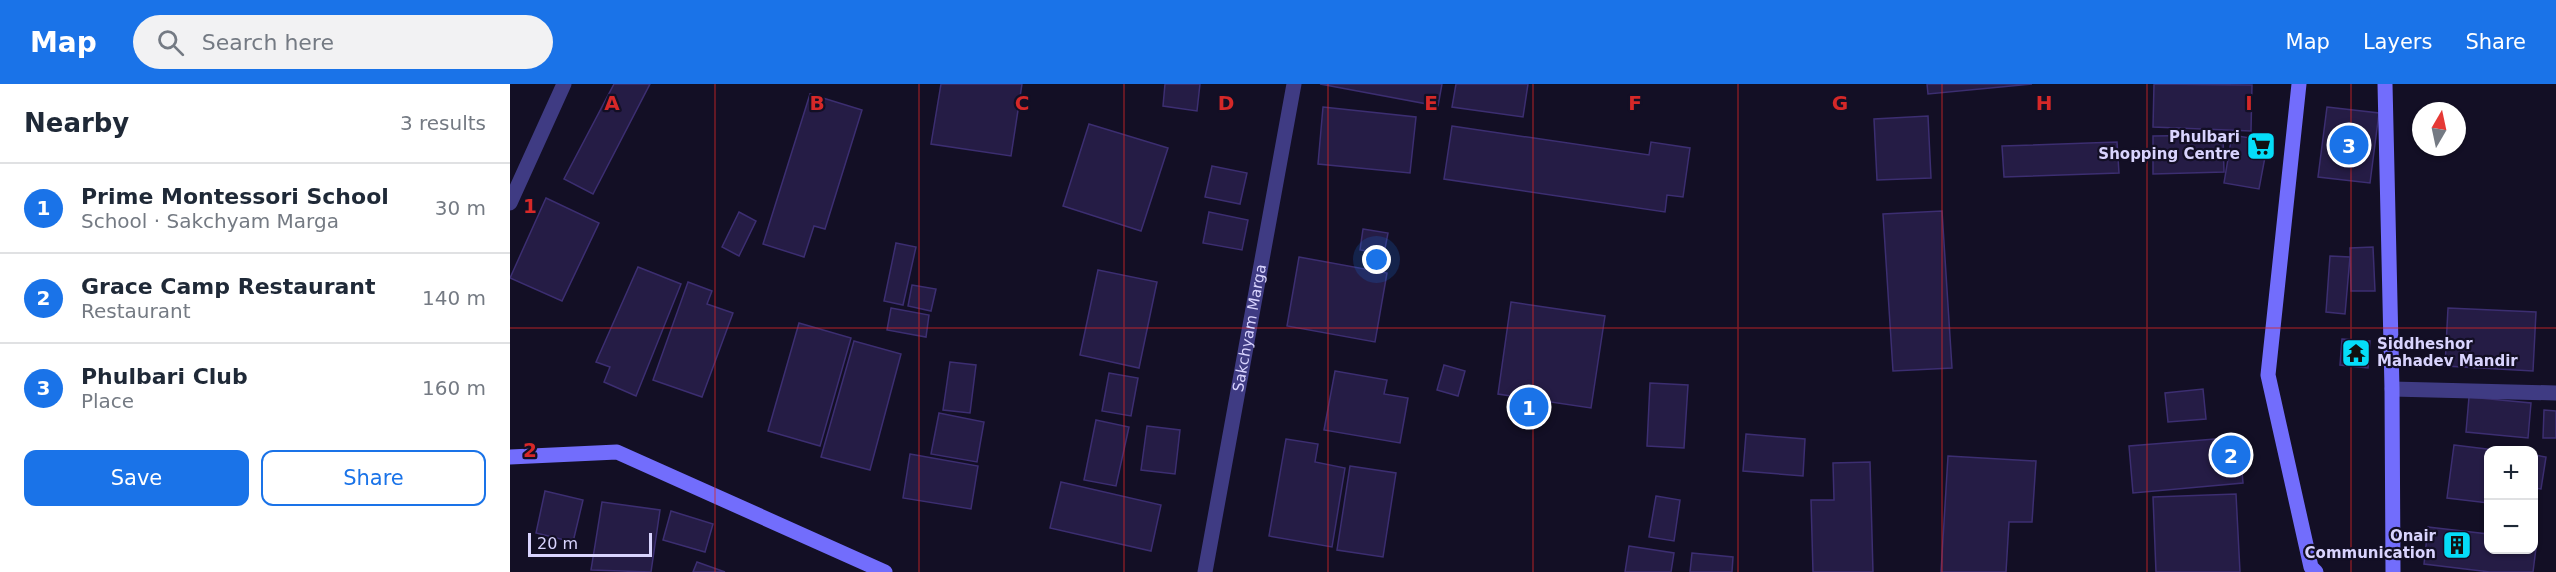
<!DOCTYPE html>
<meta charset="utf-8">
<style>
:root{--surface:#fff;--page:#f2f2f3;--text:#1f2937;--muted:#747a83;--line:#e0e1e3;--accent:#1a73e8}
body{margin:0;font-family:"DejaVu Sans",sans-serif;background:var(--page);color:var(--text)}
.controls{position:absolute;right:18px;bottom:18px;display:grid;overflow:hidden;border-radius:12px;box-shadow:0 2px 4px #0004}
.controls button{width:54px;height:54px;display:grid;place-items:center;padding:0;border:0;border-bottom:2px solid var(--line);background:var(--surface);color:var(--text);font:30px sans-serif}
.compass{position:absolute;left:1902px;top:18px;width:54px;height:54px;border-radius:50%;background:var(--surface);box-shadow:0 2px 4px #0004;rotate:9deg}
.scale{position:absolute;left:18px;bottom:15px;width:124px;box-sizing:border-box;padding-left:6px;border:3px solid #d9d4fe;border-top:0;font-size:16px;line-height:21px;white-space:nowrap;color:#d9d4fe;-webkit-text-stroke:4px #130f25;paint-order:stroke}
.you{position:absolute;left:867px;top:176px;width:21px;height:21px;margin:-15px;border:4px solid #fff;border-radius:50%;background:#1a73e8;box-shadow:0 0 0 9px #1a73e833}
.badge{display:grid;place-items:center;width:39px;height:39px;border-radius:50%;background:var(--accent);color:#fff;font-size:20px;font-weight:700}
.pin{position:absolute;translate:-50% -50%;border:3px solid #fff;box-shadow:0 2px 6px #0006}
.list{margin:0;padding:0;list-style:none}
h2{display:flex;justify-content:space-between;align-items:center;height:78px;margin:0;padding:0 24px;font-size:26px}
h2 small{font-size:20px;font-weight:400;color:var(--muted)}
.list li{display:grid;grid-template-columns:39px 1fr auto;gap:18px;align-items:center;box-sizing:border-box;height:90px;padding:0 24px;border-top:2px solid var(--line)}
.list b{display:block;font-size:22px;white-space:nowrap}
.list p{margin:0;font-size:20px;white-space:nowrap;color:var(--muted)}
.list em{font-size:20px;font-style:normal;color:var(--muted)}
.actions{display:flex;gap:12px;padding:18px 24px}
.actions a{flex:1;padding:14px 0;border:2px solid var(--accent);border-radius:12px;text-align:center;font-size:21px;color:var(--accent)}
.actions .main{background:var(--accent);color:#fff}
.icon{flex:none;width:33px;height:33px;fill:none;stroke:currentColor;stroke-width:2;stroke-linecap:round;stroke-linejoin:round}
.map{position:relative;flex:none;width:2046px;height:488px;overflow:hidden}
header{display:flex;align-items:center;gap:36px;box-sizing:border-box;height:84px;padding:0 30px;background:var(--accent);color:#fff}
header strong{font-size:28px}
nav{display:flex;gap:33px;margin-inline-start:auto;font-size:21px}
.search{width:420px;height:54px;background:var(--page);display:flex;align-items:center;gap:15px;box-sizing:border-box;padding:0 21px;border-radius:33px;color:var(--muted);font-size:22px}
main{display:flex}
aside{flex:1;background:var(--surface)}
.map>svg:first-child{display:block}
</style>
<header>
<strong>Map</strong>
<div class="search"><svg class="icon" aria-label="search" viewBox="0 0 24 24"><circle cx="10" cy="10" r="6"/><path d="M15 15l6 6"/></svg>Search here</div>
<nav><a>Map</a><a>Layers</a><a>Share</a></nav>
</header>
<main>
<aside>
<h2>Nearby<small>3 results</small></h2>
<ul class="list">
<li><span class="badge">1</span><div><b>Prime Montessori School</b><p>School · Sakchyam Marga</p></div><em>30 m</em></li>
<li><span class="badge">2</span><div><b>Grace Camp Restaurant</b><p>Restaurant</p></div><em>140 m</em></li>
<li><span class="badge">3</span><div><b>Phulbari Club</b><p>Place</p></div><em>160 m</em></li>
</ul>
<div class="actions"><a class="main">Save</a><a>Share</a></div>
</aside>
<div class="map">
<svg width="2046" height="488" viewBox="0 0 2046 488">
<rect width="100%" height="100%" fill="#130f25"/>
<!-- building -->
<g fill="#251c45" stroke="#3c2e71" stroke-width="1.5">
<polygon points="104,0 140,0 83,110 54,95"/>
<polygon points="431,0 512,0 501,72 421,60"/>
<polygon points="655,0 690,0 687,27 653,22"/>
<polygon points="810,0 932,0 928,22"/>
<polygon points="946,0 1018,0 1013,33 942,23"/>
<polygon points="1417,0 1522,0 1418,10"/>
<polygon points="1644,0 1742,1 1741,47 1643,43"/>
<polygon points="300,10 352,26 315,145 304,142 294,173 253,160"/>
<polygon points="813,23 906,33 900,89 808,80"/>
<polygon points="1817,23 1869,29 1860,99 1808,93"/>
<polygon points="1418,32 1421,94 1367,96 1364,35"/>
<polygon points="579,40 658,64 631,147 553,122"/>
<polygon points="942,42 1139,71 1141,58 1180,64 1173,113 1157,111 1155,128 934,95"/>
<polygon points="1713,51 1714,88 1643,90 1643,52"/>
<polygon points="1722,51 1758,57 1749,105 1714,99"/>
<polygon points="1607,58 1609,89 1494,93 1492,62"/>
<polygon points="702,82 737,89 730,120 695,113"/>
<polygon points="36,114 89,139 52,217 0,194"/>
<polygon points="1432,127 1442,284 1383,287 1373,130"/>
<polygon points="229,128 246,137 229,172 212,163"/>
<polygon points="699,128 738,136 732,166 693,159"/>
<polygon points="853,145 878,149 874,170 850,166"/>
<polygon points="386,159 406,163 393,221 374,217"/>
<polygon points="1863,163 1865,207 1841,207 1840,164"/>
<polygon points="1820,172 1840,173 1835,230 1816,228"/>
<polygon points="789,173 877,189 865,258 777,242"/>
<polygon points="128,183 171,200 126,312 94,298 100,283 86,278"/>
<polygon points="588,186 647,198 629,284 570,271"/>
<polygon points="178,198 202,207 197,220 223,229 192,313 143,296"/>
<polygon points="402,201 426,205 421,227 398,222"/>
<polygon points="1001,218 1095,232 1081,324 988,310"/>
<polygon points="381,224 419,231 416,253 377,246"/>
<polygon points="1938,224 2026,228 2023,287 1935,282"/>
<polygon points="289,239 341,254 310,362 258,347"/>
<polygon points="1832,255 1860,257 1858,284 1830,281"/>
<polygon points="344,257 391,270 360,386 311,373"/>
<polygon points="440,278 466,281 460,329 433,326"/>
<polygon points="934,281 955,287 948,312 927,306"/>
<polygon points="825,287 877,296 874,310 898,314 890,359 814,346"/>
<polygon points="599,289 628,294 621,332 592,327"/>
<polygon points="1140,299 1178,301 1174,364 1137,362"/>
<polygon points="1693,305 1696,335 1658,338 1655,309"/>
<polygon points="1959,313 2021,319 2018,354 1956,348"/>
<polygon points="2034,326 2046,327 2046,354 2033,354"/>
<polygon points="429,329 474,338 467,378 421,370"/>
<polygon points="586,336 619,343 606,402 574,396"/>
<polygon points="637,342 670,346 665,390 631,386"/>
<polygon points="1236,350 1295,355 1293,392 1233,387"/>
<polygon points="1729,353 1733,399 1623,409 1619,362"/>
<polygon points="776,355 808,360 805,378 835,384 822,463 759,452"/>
<polygon points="1944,361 1985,366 1978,366 1978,419 1937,414"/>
<polygon points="400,370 468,382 461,425 393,414"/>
<polygon points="2024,371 2036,373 2031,405 2024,404"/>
<polygon points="1438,372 1526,377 1522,438 1499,438 1496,488 1431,488"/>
<polygon points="1360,378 1363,488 1303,488 1301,416 1324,416 1323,379"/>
<polygon points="840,382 886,389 873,473 827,466"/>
<polygon points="551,398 651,421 641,467 540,444"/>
<polygon points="35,407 73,416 63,458 26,449"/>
<polygon points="1726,410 1730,488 1646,488 1643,413"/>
<polygon points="1146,412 1170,416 1164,457 1139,453"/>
<polygon points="92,418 150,426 141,488 81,486"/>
<polygon points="161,427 203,440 195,468 153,456"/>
<polygon points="1918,443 1978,450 1978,466 2024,466 2024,455 2027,456 2023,488 1980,488 1914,480"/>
<polygon points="1119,462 1164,469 1161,488 1115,488"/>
<polygon points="1182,469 1223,473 1222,488 1180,488"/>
<polygon points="187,478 215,488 183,488"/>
</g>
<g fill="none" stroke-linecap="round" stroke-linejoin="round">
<!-- minor -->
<g stroke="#3f3b83" stroke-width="15">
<polyline points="0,119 54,0"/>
<polyline points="1882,305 2046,309"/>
<path id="s1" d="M 695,488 L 784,0"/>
</g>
<!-- secondary -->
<g stroke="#726dfc" stroke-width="15">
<polyline points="1789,0 1758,291 1801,483 1806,488"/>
<polyline points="1875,0 1882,305 1883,488"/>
<polyline points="0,373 107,368 375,488"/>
</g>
</g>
<!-- grid -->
<path fill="none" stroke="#d62828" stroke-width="1.5" stroke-opacity="0.55" d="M 205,0 L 205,488M 409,0 L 409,488M 614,0 L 614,488M 818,0 L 818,488M 1023,0 L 1023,488M 1228,0 L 1228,488M 1432,0 L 1432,488M 1637,0 L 1637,488M 1841,0 L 1841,488M 0,244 L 2046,244"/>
<!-- icons -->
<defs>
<g id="supermarket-square" transform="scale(1.5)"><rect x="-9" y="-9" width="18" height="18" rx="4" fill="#05ddf9" stroke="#130f25"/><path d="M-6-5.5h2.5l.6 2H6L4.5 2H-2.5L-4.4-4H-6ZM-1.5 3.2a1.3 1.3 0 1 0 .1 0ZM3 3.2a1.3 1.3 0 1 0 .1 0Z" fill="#111"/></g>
<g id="temple-square" transform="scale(1.5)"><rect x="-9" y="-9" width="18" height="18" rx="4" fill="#05ddf9" stroke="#130f25"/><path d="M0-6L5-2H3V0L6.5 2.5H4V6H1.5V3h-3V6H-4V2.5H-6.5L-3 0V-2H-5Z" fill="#111"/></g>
<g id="building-square" transform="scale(1.5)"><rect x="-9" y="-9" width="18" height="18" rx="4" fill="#05ddf9" stroke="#130f25"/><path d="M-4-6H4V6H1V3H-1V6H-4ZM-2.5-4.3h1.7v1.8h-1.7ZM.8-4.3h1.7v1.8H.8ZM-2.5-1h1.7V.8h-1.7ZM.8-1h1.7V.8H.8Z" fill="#111"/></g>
</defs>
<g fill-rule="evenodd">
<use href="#supermarket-square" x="1751" y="62"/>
<use href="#temple-square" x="1846" y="269"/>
<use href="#building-square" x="1947" y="461"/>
</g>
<g text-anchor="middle" stroke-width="4.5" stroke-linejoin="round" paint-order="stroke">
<!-- poi labels -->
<g font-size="15" font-weight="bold" fill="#d9d4fe" stroke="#130f25" text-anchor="end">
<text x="1730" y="58">Phulbari<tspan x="1730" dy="17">Shopping Centre</tspan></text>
<text x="1867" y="265" text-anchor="start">Siddheshor<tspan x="1867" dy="17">Mahadev Mandir</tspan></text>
<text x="1926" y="457">Onair<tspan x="1926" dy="17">Communication</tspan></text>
</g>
<!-- street labels -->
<g font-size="15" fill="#d9d4fe" stroke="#130f25">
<text dy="5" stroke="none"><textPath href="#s1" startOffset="248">Sakchyam Marga</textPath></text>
</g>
</g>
<g font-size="20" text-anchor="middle" font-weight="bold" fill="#d62828" stroke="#130f25" stroke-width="4.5" stroke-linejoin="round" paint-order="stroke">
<text x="102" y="26">A</text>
<text x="307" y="26">B</text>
<text x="512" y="26">C</text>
<text x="716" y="26">D</text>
<text x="921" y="26">E</text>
<text x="1125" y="26">F</text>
<text x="1330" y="26">G</text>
<text x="1534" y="26">H</text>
<text x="1739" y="26">I</text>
<text x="20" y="129">1</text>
<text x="20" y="373">2</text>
</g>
</svg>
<div class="controls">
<button>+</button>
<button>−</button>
</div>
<svg class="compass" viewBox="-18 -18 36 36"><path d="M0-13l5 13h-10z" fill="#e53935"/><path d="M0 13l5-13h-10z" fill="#747a83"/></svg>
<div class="scale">20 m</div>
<div class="you"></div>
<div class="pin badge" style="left:1019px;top:323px">1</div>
<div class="pin badge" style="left:1721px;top:371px">2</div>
<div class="pin badge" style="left:1839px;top:61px">3</div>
</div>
</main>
